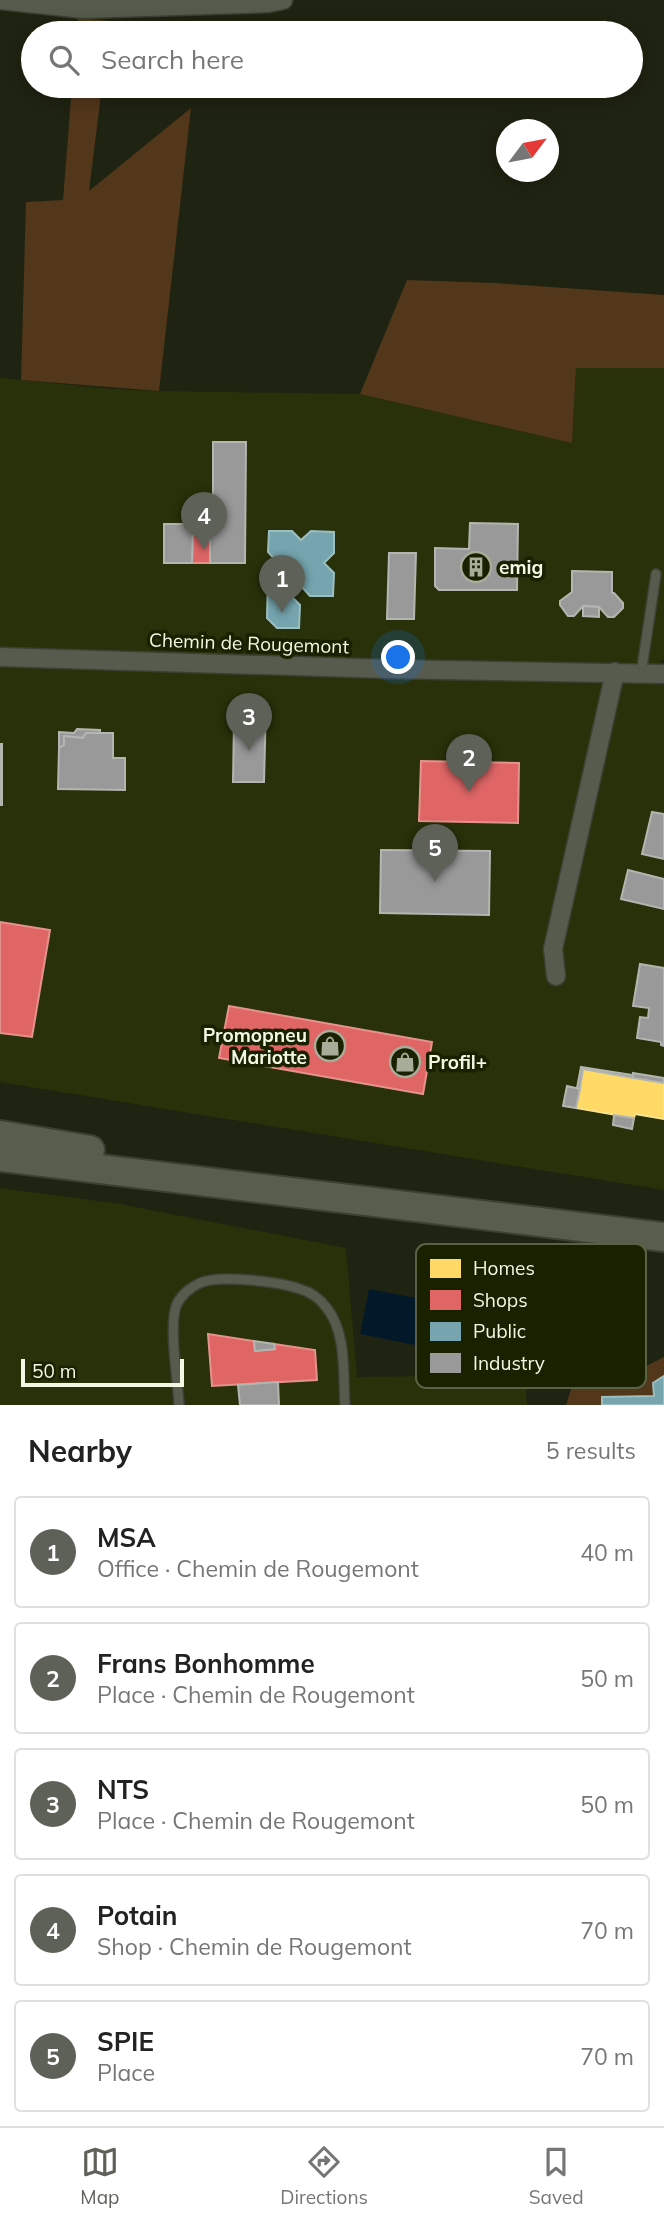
<!DOCTYPE html>
<meta charset="utf-8">
<style>
:root{--surface:#fff;--page:#f2f2f2;--text:#222;--muted:#767676;--line:#e0e0e0;--accent:#5e6158}
body{margin:0;font-family:Mulish,sans-serif;background:var(--page);color:var(--text)}
.compass{position:absolute;left:496px;top:119px;width:63px;height:63px;border-radius:50%;background:var(--surface);box-shadow:0 4px 18px #0003;rotate:58deg}
.scale{position:absolute;left:21px;bottom:18px;width:163px;box-sizing:border-box;padding-left:7px;border:4px solid #f1f8e4;border-top:0;font-size:19px;line-height:24px;white-space:nowrap;color:#f1f8e4;-webkit-text-stroke:5px #192101;paint-order:stroke}
.you{position:absolute;left:399px;top:658px;width:24px;height:24px;margin:-18px;border:5px solid #fff;border-radius:50%;background:#1a73e8;box-shadow:0 0 0 10px #1a73e833}
.badge{display:grid;place-items:center;width:46px;height:46px;border-radius:50%;background:var(--accent);color:#fff;font-size:23px;font-weight:700}
.pin{position:absolute;translate:-50% -58px;filter:drop-shadow(0 2px 4px #0008)}
.pin::after{content:'';position:absolute;top:37px;width:24px;height:21px;background:inherit;clip-path:polygon(0 0,100% 0,50% 100%)}
.list{margin:0;padding:0;list-style:none}
h2{display:flex;justify-content:space-between;align-items:center;height:91px;margin:0;padding:0 28px;font-size:30px}
h2 small{font-size:23px;font-weight:400;color:var(--muted)}
.list li{display:grid;grid-template-columns:46px 1fr auto;gap:21px;align-items:center;box-sizing:border-box;height:112px;margin:0 14px 14px;padding:0 14px;border:2px solid var(--line);border-radius:7px}
.list b{display:block;font-size:26px;white-space:nowrap}
.list p{margin:0;font-size:23px;white-space:nowrap;color:var(--muted)}
.list em{font-size:23px;font-style:normal;color:var(--muted)}
.icon{flex:none;width:38px;height:38px;fill:none;stroke:currentColor;stroke-width:2;stroke-linecap:round;stroke-linejoin:round}
.map{position:relative;flex:none;width:664px;height:1405px;overflow:hidden}
.search{position:absolute;background:var(--surface);box-shadow:0 4px 18px #0003;left:21px;right:21px;top:21px;height:77px;display:flex;align-items:center;gap:18px;box-sizing:border-box;padding:0 24px;border-radius:38px;color:var(--muted);font-size:26px}
.sheet{height:721px;background:var(--surface)}
nav{display:flex;justify-content:space-around;align-items:center;box-sizing:border-box;height:98px;border-top:2px solid var(--line);background:var(--surface);font-size:19px;color:var(--muted)}
nav a{display:grid;justify-items:center;gap:4px}
nav .on{color:var(--accent)}
.map>svg:first-child{display:block}
</style>
<div class="map">
<svg width="664" height="1405" viewBox="0 0 664 1405">
<rect width="100%" height="100%" fill="#1f2311"/>
<!-- built -->
<g fill="#283109">
<polygon points="576,368 664,368 664,660 661,660 658,685 664,685 664,1190 0,1082 0,378 112,389 159,391 360,394 572,443"/>
<polygon points="0,1188 120,1204 346,1248 357,1377 516,1375 525,1383 527,1405 0,1405"/>
</g>
<!-- green -->
<g fill="#52371b">
<polygon points="78,18 111,21 109,33 77,33"/>
<polygon points="72,86 102,86 89,191 191,108 159,391 21,380 26,202 63,200"/>
<polygon points="407,280 494,283 664,295 664,368 576,368 572,443 360,394"/>
<polygon points="664,1357 664,1405 566,1405 577,1371 629,1375"/>
</g>
<!-- water -->
<polygon fill="#03192a" points="369,1289 509,1316 500,1362 360,1334"/>
<!-- homes -->
<polygon fill="#ffd966" stroke="#fbe28c" stroke-width="2" points="583,1069 664,1083 664,1119 635,1114 634,1118 576,1108"/>
<!-- shops -->
<g fill="#e06666" stroke="#e5928c" stroke-width="2">
<polygon points="193,524 210,524 210,563 192,563"/>
<polygon points="421,761 519,763 518,823 419,821"/>
<polygon points="0,922 50,930 32,1037 0,1033"/>
<polygon points="229,1006 432,1042 423,1094 219,1058"/>
<polygon points="208,1334 254,1341 255,1351 275,1349 274,1344 315,1350 317,1380 212,1386"/>
</g>
<!-- public -->
<g fill="#76a5af" stroke="#9bbebf" stroke-width="2">
<polygon points="269,531 292,531 301,540 311,531 334,532 334,553 324,563 334,573 333,596 310,596 301,586 291,596 300,605 299,628 277,628 267,618 268,574 278,563 268,552"/>
<polygon points="664,1376 664,1405 602,1405 602,1397 654,1396 653,1383"/>
</g>
<!-- industry -->
<g fill="#999" stroke="#b3b6b0" stroke-width="2">
<polygon points="213,442 246,442 245,563 210,563 210,524 213,525"/>
<polygon points="470,523 518,524 517,590 439,590 435,586 435,548 469,549"/>
<polygon points="164,524 193,524 192,563 164,563"/>
<polygon points="389,553 416,553 414,619 387,619"/>
<polygon points="572,571 612,572 612,593 614,593 623,603 623,608 614,617 608,617 599,607 583,606 574,616 568,616 560,605 560,601 572,592"/>
<polygon points="583,606 599,607 599,617 583,616"/>
<polygon points="235,703 239,703 239,721 234,721"/>
<polygon points="239,703 266,703 264,782 233,782 234,721 239,721"/>
<polygon points="77,729 100,730 100,733 86,733 83,738 64,736 64,745 59,748 59,732 74,733"/>
<polygon points="86,733 113,733 113,758 125,758 125,790 58,789 59,748 64,745 64,736 83,738"/>
<rect x="0" y="744" width="2" height="61"/>
<polygon points="652,812 664,814 664,859 642,854"/>
<polygon points="381,850 490,851 489,915 380,913"/>
<polygon points="628,870 664,879 664,909 621,899"/>
<polygon points="640,964 664,968 664,1046 661,1045 661,1042 637,1038 640,1017 648,1018 649,1008 633,1006"/>
<polygon points="581,1067 633,1075 633,1078 583,1069 580,1089 577,1088"/>
<polygon points="633,1073 664,1078 664,1083 633,1078"/>
<polygon points="567,1086 580,1089 576,1108 563,1106"/>
<polygon points="614,1115 634,1118 632,1129 613,1125"/>
<polygon points="254,1341 274,1344 275,1349 255,1351"/>
<polygon points="278,1382 279,1405 240,1405 238,1385"/>
</g>
<g fill="none" stroke-linecap="round" stroke-linejoin="round">
<!-- service casing -->
<g stroke="#3c4032" stroke-width="12">
<g id="service">
<polyline points="641,674 656,574"/>
<path d="M 179,1405 C 178,1382 168,1323 177,1304 C 181,1295 191,1287 200,1283 C 218,1274 281,1282 300,1289 C 310,1292 320,1299 326,1307 C 347,1332 343,1375 345,1405"/>
</g>
</g>
<!-- minor casing -->
<g stroke="#3c4032" stroke-width="21">
<g id="minor">
<polyline points="0,0 83,9 268,3 283,0"/>
<polyline points="0,657 388,669 664,674"/>
<polyline points="556,976 553,949 615,672"/>
</g>
</g>
<!-- primary casing -->
<g stroke="#3c4032" stroke-width="32">
<g id="primary">
<polyline points="0,1135 90,1150"/>
<polyline points="0,1157 664,1237"/>
</g>
</g>
<!-- service -->
<use href="#service" stroke="#575b4e" stroke-width="9"/>
<!-- minor -->
<use href="#minor" stroke="#575b4e" stroke-width="18"/>
<!-- primary -->
<use href="#primary" stroke="#585d4c" stroke-width="28"/>
</g>
<!-- icons -->
<defs>
<g id="building-ring" transform="scale(1.575)"><circle r="9.5" fill="#192101" stroke="#a8ad9a" stroke-width="1.5"/><path d="M-4-6H4V6H1V3H-1V6H-4ZM-2.5-4.3h1.7v1.8h-1.7ZM.8-4.3h1.7v1.8H.8ZM-2.5-1h1.7V.8h-1.7ZM.8-1h1.7V.8H.8Z" fill="#a8ad9a"/></g>
<g id="shop-ring" transform="scale(1.575)"><circle r="9.5" fill="#192101" stroke="#a8ad9a" stroke-width="1.5"/><path d="M-5-2.5h2.3a2.7 3.5 0 0 1 5.4 0H5L5.5 6h-11ZM-1.5-2.5h3a1.5 2.3 0 0 0-3 0Z" fill="#a8ad9a"/></g>
</defs>
<g fill-rule="evenodd">
<use href="#building-ring" x="476" y="567"/>
<use href="#shop-ring" x="330" y="1046"/>
<use href="#shop-ring" x="405" y="1062"/>
</g>
<g text-anchor="middle" stroke-width="7" stroke-linejoin="round" paint-order="stroke">
<!-- poi labels -->
<g font-size="19" font-weight="bold" fill="#f1f8e4" stroke="#192101" text-anchor="start">
<text x="499" y="574">emig</text>
<text x="307" y="1042" text-anchor="end">Promopneu<tspan x="307" dy="22">Mariotte</tspan></text>
<text x="428" y="1069">Profil+</text>
</g>
<!-- street labels -->
<g font-size="19" fill="#f1f8e4" stroke="#192101">
<text transform="translate(249 643) rotate(2)" y="7">Chemin de Rougemont</text>
</g>
</g>
<!-- legend -->
<rect x="416" y="1244" width="230" height="144" rx="10" fill="#192101" stroke="#5a6245" stroke-width="2"/>
<rect x="430" y="1259" width="31" height="19" fill="#ffd966"/>
<rect x="430" y="1290" width="31" height="20" fill="#e06666"/>
<rect x="430" y="1322" width="31" height="19" fill="#76a5af"/>
<rect x="430" y="1353" width="31" height="20" fill="#999"/>
<g font-size="19" fill="#f1f8e4">
<text x="473" y="1275">Homes</text>
<text x="473" y="1307">Shops</text>
<text x="473" y="1338">Public</text>
<text x="473" y="1370">Industry</text>
</g>
</svg>
<svg class="compass" viewBox="-18 -18 36 36"><path d="M0-13l5 13h-10z" fill="#e53935"/><path d="M0 13l5-13h-10z" fill="#767676"/></svg>
<div class="scale">50 m</div>
<div class="you"></div>
<div class="pin badge" style="left:282px;top:613px">1</div>
<div class="pin badge" style="left:469px;top:792px">2</div>
<div class="pin badge" style="left:249px;top:751px">3</div>
<div class="pin badge" style="left:204px;top:550px">4</div>
<div class="pin badge" style="left:435px;top:882px">5</div>
<div class="search"><svg class="icon" aria-label="search" viewBox="0 0 24 24"><circle cx="10" cy="10" r="6"/><path d="M15 15l6 6"/></svg>Search here</div>
</div>
<section class="sheet">
<h2>Nearby<small>5 results</small></h2>
<ul class="list">
<li><span class="badge">1</span><div><b>MSA</b><p>Office · Chemin de Rougemont</p></div><em>40 m</em></li>
<li><span class="badge">2</span><div><b>Frans Bonhomme</b><p>Place · Chemin de Rougemont</p></div><em>50 m</em></li>
<li><span class="badge">3</span><div><b>NTS</b><p>Place · Chemin de Rougemont</p></div><em>50 m</em></li>
<li><span class="badge">4</span><div><b>Potain</b><p>Shop · Chemin de Rougemont</p></div><em>70 m</em></li>
<li><span class="badge">5</span><div><b>SPIE</b><p>Place</p></div><em>70 m</em></li>
</ul>
</section>
<nav>
<a class="on"><svg class="icon" aria-label="map" viewBox="0 0 24 24"><path d="M3 6l6-2 6 2 6-2v14l-6 2-6-2-6 2zM9 4v14M15 6v14"/></svg>Map</a>
<a><svg class="icon" aria-label="directions" viewBox="0 0 24 24"><path d="M12 3l9 9-9 9-9-9zM9 14v-3h6M13 9l2 2-2 2"/></svg>Directions</a>
<a><svg class="icon" aria-label="saved" viewBox="0 0 24 24"><path d="M7 4h10v16l-5-4-5 4z"/></svg>Saved</a>
</nav>
